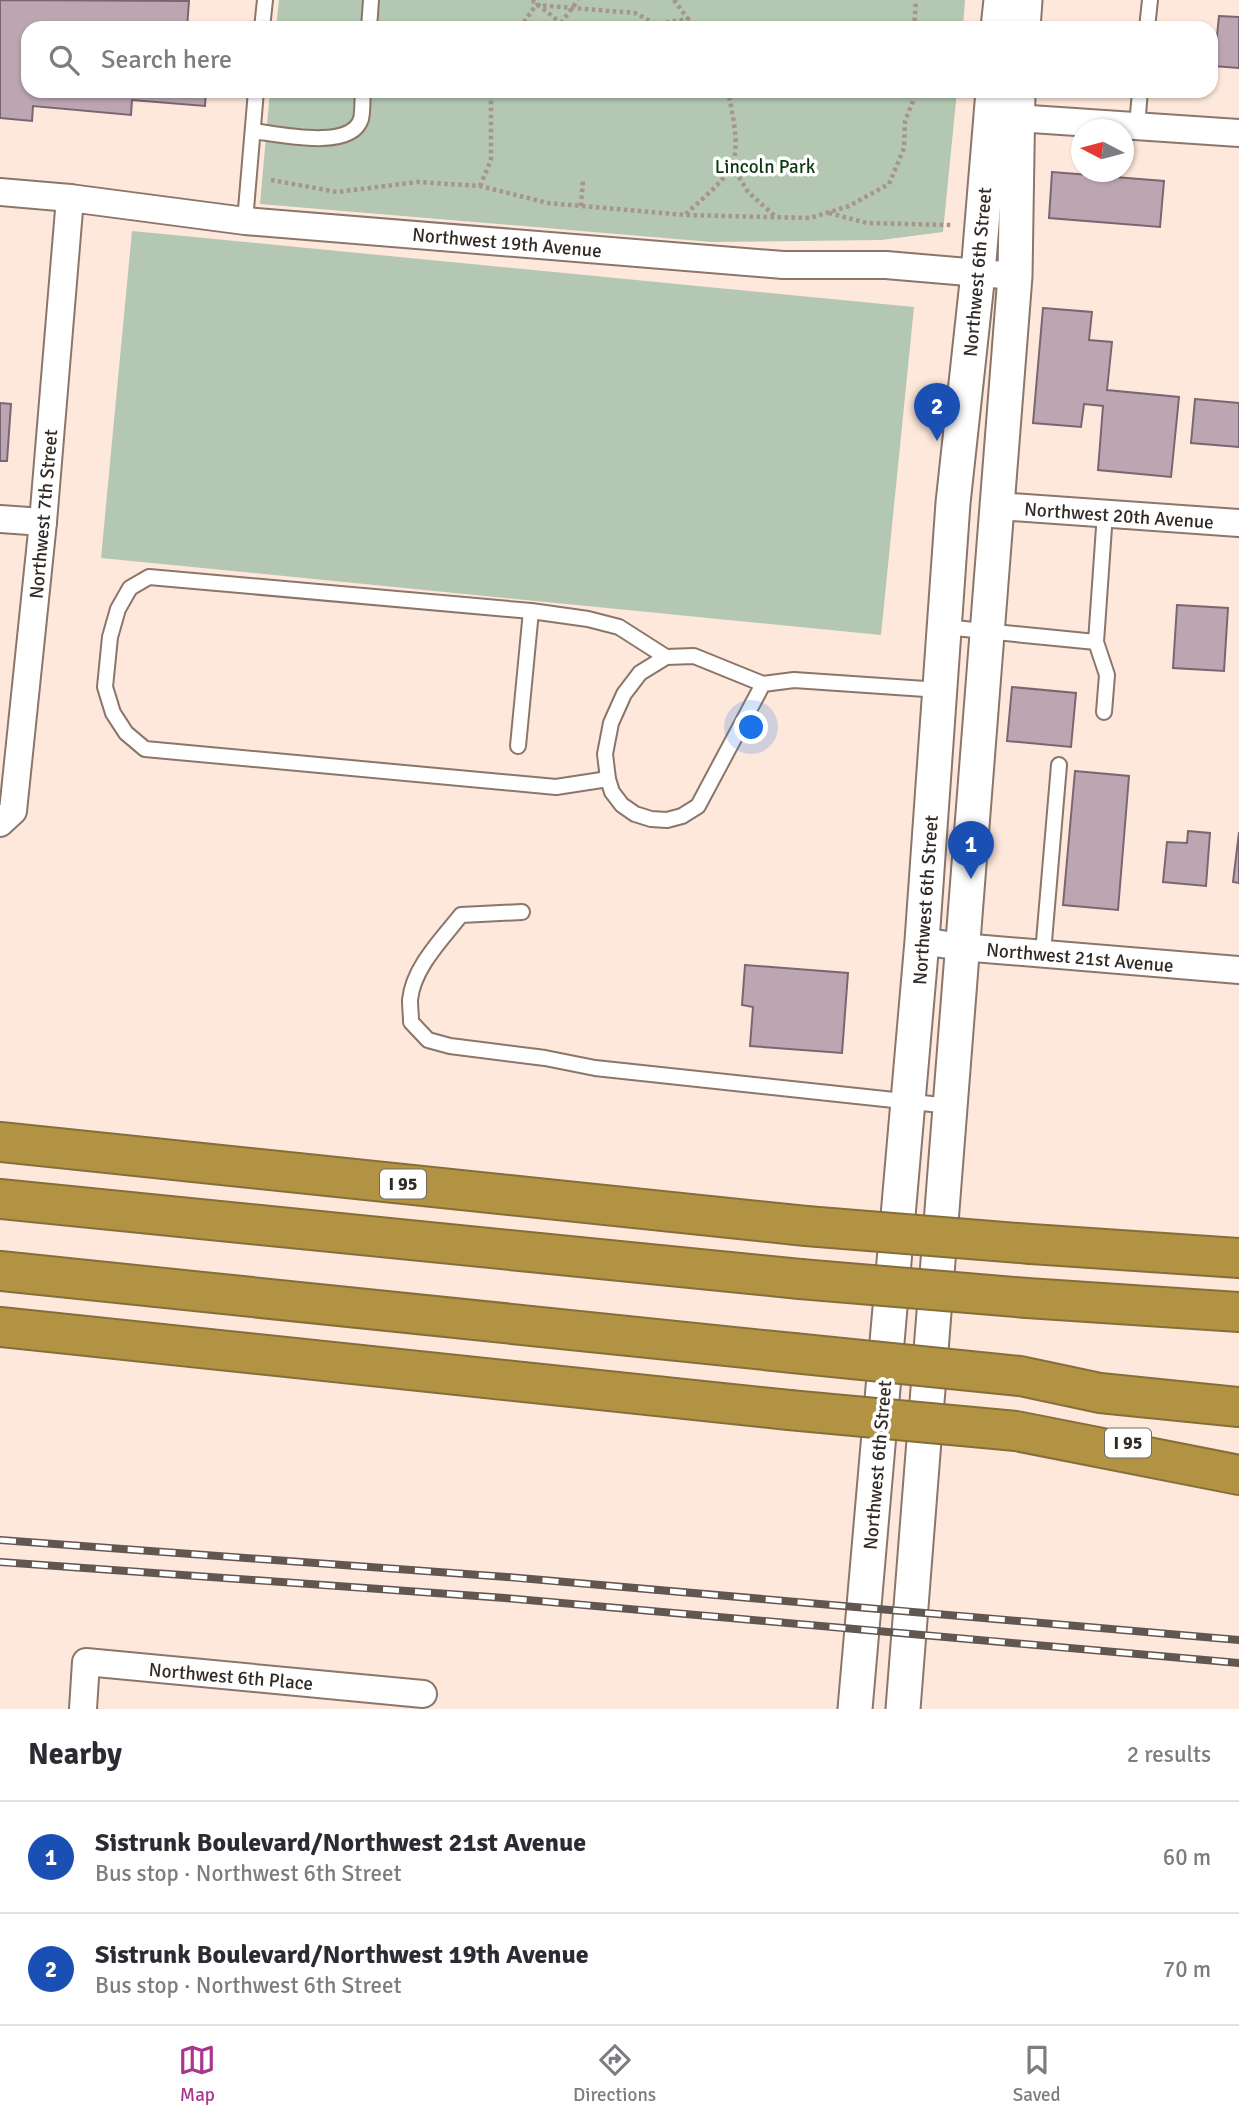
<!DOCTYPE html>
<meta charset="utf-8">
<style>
:root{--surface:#fff;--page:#f2f2f3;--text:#2b2b33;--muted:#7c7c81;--line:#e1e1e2;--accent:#a9358e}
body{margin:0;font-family:Signika,sans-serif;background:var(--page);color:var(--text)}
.compass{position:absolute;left:1071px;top:119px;width:63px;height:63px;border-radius:50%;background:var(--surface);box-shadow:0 2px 5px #0004;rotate:276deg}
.you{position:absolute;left:752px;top:728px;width:24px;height:24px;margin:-18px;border:5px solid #fff;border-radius:50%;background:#1a73e8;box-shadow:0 0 0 10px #1a73e833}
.badge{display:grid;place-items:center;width:46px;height:46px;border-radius:50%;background:var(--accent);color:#fff;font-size:23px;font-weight:700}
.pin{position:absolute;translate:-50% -58px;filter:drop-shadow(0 2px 4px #0008)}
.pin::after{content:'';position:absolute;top:37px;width:24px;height:21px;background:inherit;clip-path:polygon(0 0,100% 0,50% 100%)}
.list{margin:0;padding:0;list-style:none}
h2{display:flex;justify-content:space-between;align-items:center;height:91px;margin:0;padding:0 28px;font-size:30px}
h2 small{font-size:23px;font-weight:400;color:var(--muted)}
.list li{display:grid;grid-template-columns:46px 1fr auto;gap:21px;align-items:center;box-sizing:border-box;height:112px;padding:0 28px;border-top:2px solid var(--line)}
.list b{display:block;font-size:26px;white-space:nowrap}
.list p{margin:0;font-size:23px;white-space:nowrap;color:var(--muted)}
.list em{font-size:23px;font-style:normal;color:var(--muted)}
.icon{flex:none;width:38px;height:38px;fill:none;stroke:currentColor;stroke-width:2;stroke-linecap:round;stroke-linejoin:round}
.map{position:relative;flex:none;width:1239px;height:1709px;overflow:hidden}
.search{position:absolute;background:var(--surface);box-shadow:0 2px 5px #0004;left:21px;right:21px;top:21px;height:77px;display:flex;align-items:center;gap:18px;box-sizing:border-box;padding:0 24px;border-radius:21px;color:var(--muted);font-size:26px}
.sheet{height:315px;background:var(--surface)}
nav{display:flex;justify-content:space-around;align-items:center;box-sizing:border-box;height:98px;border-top:2px solid var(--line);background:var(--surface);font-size:19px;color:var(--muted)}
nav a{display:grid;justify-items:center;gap:4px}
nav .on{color:var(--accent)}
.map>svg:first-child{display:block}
</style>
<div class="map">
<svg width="1239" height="1709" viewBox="0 0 1239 1709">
<rect width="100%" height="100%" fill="#fee8db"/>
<!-- green -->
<g fill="#b3c7b2">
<polygon points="279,0 965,0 963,28 276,28"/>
<polygon points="270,91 957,91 943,232 881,240 712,242 260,204"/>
<polygon points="132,231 914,307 881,635 101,558"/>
</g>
<!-- building -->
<g fill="#bca6b2" stroke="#7a6672" stroke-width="2">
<polygon points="0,0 189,1 187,28 28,28 28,91 206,91 205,106 132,100 131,115 33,106 32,121 0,118"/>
<polygon points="1219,16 1239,17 1239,68 1214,66"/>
<polygon points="1052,172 1164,181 1160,227 1049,218"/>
<polygon points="1043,308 1092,312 1089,340 1112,342 1107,390 1179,397 1171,477 1098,470 1103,406 1084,404 1081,427 1033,423"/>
<polygon points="1195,399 1239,403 1239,447 1191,443"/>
<polygon points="0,403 11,404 7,461 0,461"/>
<polygon points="1177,605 1228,608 1224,671 1173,668"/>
<polygon points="1012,687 1076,693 1071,747 1007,741"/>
<polygon points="1075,771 1129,776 1118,910 1063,905"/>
<polygon points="1188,831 1210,833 1206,886 1163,882 1167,842 1187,843"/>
<polygon points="1239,832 1239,883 1233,882"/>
<polygon points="745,965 848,973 842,1053 750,1046 753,1007 742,1005"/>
</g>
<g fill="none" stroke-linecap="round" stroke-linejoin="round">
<!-- service casing -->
<g stroke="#8a766a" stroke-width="18">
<g id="service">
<polyline points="262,28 265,0"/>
<polyline points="369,28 371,0"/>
<polyline points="1147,28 1150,0"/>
<polyline points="1137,126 1140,91"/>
<path d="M 253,131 C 278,134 351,151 361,119 C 363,111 362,100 363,91"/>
<polyline points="245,221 256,91"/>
<polyline points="944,627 1096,642"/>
<polyline points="763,684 698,806 682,816 667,820 651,819 635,814 622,805 612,792 608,779 605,754 611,723 624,694 640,673 666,657 694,656 763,684 794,680 940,690"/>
<polyline points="1104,712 1107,675 1096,642 1105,513"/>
<polyline points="518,746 531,611"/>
<polyline points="608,779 556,787 145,749 126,733 113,713 105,687 110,637 118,609 130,588 149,577 531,611 588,619 619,627 666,657"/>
<path d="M 522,912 L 461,915 C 442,939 413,968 410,1000 C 410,1007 411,1015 411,1022 L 428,1040 L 450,1046 L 545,1058 L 595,1068 L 950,1106"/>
<polyline points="1043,953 1059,765"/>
</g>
</g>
<!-- minor casing -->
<g stroke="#8a766a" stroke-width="30">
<g id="minor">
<polyline points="1015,118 1239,133"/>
<polyline points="0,192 70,198 245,221 783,265 886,265 1015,276"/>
<polyline points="998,506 1239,523"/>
<polyline points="0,519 43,522"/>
<polyline points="0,823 13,811 43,522 70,198"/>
<polyline points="922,941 961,947 1239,970"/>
<polyline points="83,1709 86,1662 423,1694"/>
</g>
</g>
<!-- tertiary casing -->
<g stroke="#8a766a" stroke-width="37">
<g id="tertiary">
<polyline points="998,28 1001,0"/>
<polyline points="1023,28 1025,0"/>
<polyline points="855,1709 922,941 953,503 978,273 993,91"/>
<polyline points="903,1709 1015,276 1018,91"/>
</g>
</g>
<!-- motorway casing -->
<g stroke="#856e39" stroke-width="42">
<g id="motorway">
<polyline points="0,1142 806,1226"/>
<polyline points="0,1199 800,1279"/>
<polyline points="1031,1244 1239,1258"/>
<polyline points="0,1271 793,1353"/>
<polyline points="1027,1298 1239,1312"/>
<polyline points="0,1327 789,1410"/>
<polyline points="1020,1376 1100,1393 1239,1407"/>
<polyline points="1016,1431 1239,1475"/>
</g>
</g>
<!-- path -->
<g stroke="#a5958b" stroke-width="4.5" stroke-dasharray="3.5 3.5" stroke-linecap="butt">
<polyline points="532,0 561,23 563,28"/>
<polyline points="674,0 688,19"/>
<polyline points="561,23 578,0"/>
<polyline points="520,28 536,5 635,13 656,24 688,19 701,28"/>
<polyline points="914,28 916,0"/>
<polyline points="732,165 748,192 776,217"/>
<polyline points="271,180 337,192 418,182 480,186 548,203 685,215 810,218 849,206 889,184 904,148 905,121 917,91"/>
<polyline points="480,186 491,160 491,91"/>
<polyline points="581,206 583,179"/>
<polyline points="829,213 867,223 952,225"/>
<path d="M 686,214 C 700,200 721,185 731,167 C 741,147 732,112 728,91"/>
</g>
<!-- service -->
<use href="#service" stroke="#fff" stroke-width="14"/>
<!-- minor -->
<use href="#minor" stroke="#fff" stroke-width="26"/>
<!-- tertiary -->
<use href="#tertiary" stroke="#fff" stroke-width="33"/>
<!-- motorway -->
<use href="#motorway" stroke="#b29344" stroke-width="38"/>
<!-- rail casing -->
<g stroke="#625650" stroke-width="8">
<g id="rail">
<polyline points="0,1540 507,1577 1239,1640"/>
<polyline points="0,1562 505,1598 1239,1663"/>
</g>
</g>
<!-- rail -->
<use href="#rail" stroke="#fff" stroke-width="5" stroke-dasharray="16" stroke-linecap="butt"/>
<!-- motorway-bridge casing -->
<g stroke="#856e39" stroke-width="42" stroke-linecap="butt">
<g id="motorway-bridge">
<polyline points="806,1226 1031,1244"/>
<polyline points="800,1279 1027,1298"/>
<polyline points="793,1353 1020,1376"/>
<polyline points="789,1410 1016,1431"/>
</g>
</g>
<!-- motorway-bridge -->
<use href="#motorway-bridge" stroke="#b29344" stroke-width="38"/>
</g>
<g text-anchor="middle" stroke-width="7" stroke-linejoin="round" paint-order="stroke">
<!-- shield labels -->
<g fill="#fff" stroke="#706a66" stroke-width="2">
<rect x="380" y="1169.5" width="46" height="29" rx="5"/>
<rect x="1105" y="1428.5" width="46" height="29" rx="5"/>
</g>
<g font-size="18" font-weight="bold" fill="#322a25">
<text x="403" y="1190">I 95</text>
<text x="1128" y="1449">I 95</text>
</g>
<!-- park labels -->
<g font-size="19" fill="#0d3b0f" stroke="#fff">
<text x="765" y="173">Lincoln Park</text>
</g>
<!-- street labels -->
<g font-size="19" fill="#322a25" stroke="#fff">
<text transform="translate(507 242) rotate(5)" y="7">Northwest 19th Avenue</text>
<text transform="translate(977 272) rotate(-85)" y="7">Northwest 6th Street</text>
<text transform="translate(43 514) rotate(-85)" y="7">Northwest 7th Street</text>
<text transform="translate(1119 515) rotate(4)" y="7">Northwest 20th Avenue</text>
<text transform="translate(925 900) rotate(-86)" y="7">Northwest 6th Street</text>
<text transform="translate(1080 957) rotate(5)" y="7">Northwest 21st Avenue</text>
<text transform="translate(877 1465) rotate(-85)" y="7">Northwest 6th Street</text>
<text transform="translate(231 1676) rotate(5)" y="7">Northwest 6th Place</text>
</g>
</g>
</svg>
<svg class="compass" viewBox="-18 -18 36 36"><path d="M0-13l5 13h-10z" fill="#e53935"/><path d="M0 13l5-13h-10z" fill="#7c7c81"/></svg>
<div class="you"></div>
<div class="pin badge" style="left:971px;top:879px;background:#1a4fb4">1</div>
<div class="pin badge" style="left:937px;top:441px;background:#1a4fb4">2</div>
<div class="search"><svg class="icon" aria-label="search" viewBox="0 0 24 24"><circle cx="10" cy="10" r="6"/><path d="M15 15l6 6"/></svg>Search here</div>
</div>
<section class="sheet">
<h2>Nearby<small>2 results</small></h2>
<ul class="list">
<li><span class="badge" style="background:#1a4fb4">1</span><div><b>Sistrunk Boulevard/Northwest 21st Avenue</b><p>Bus stop · Northwest 6th Street</p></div><em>60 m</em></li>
<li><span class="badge" style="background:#1a4fb4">2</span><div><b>Sistrunk Boulevard/Northwest 19th Avenue</b><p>Bus stop · Northwest 6th Street</p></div><em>70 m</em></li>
</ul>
</section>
<nav>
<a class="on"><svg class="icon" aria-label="map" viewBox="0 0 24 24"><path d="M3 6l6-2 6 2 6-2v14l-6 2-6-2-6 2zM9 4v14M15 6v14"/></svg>Map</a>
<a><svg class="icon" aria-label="directions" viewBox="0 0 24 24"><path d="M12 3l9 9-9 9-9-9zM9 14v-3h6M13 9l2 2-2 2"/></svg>Directions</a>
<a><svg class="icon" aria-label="saved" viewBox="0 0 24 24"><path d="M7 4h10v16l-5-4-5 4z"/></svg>Saved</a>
</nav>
